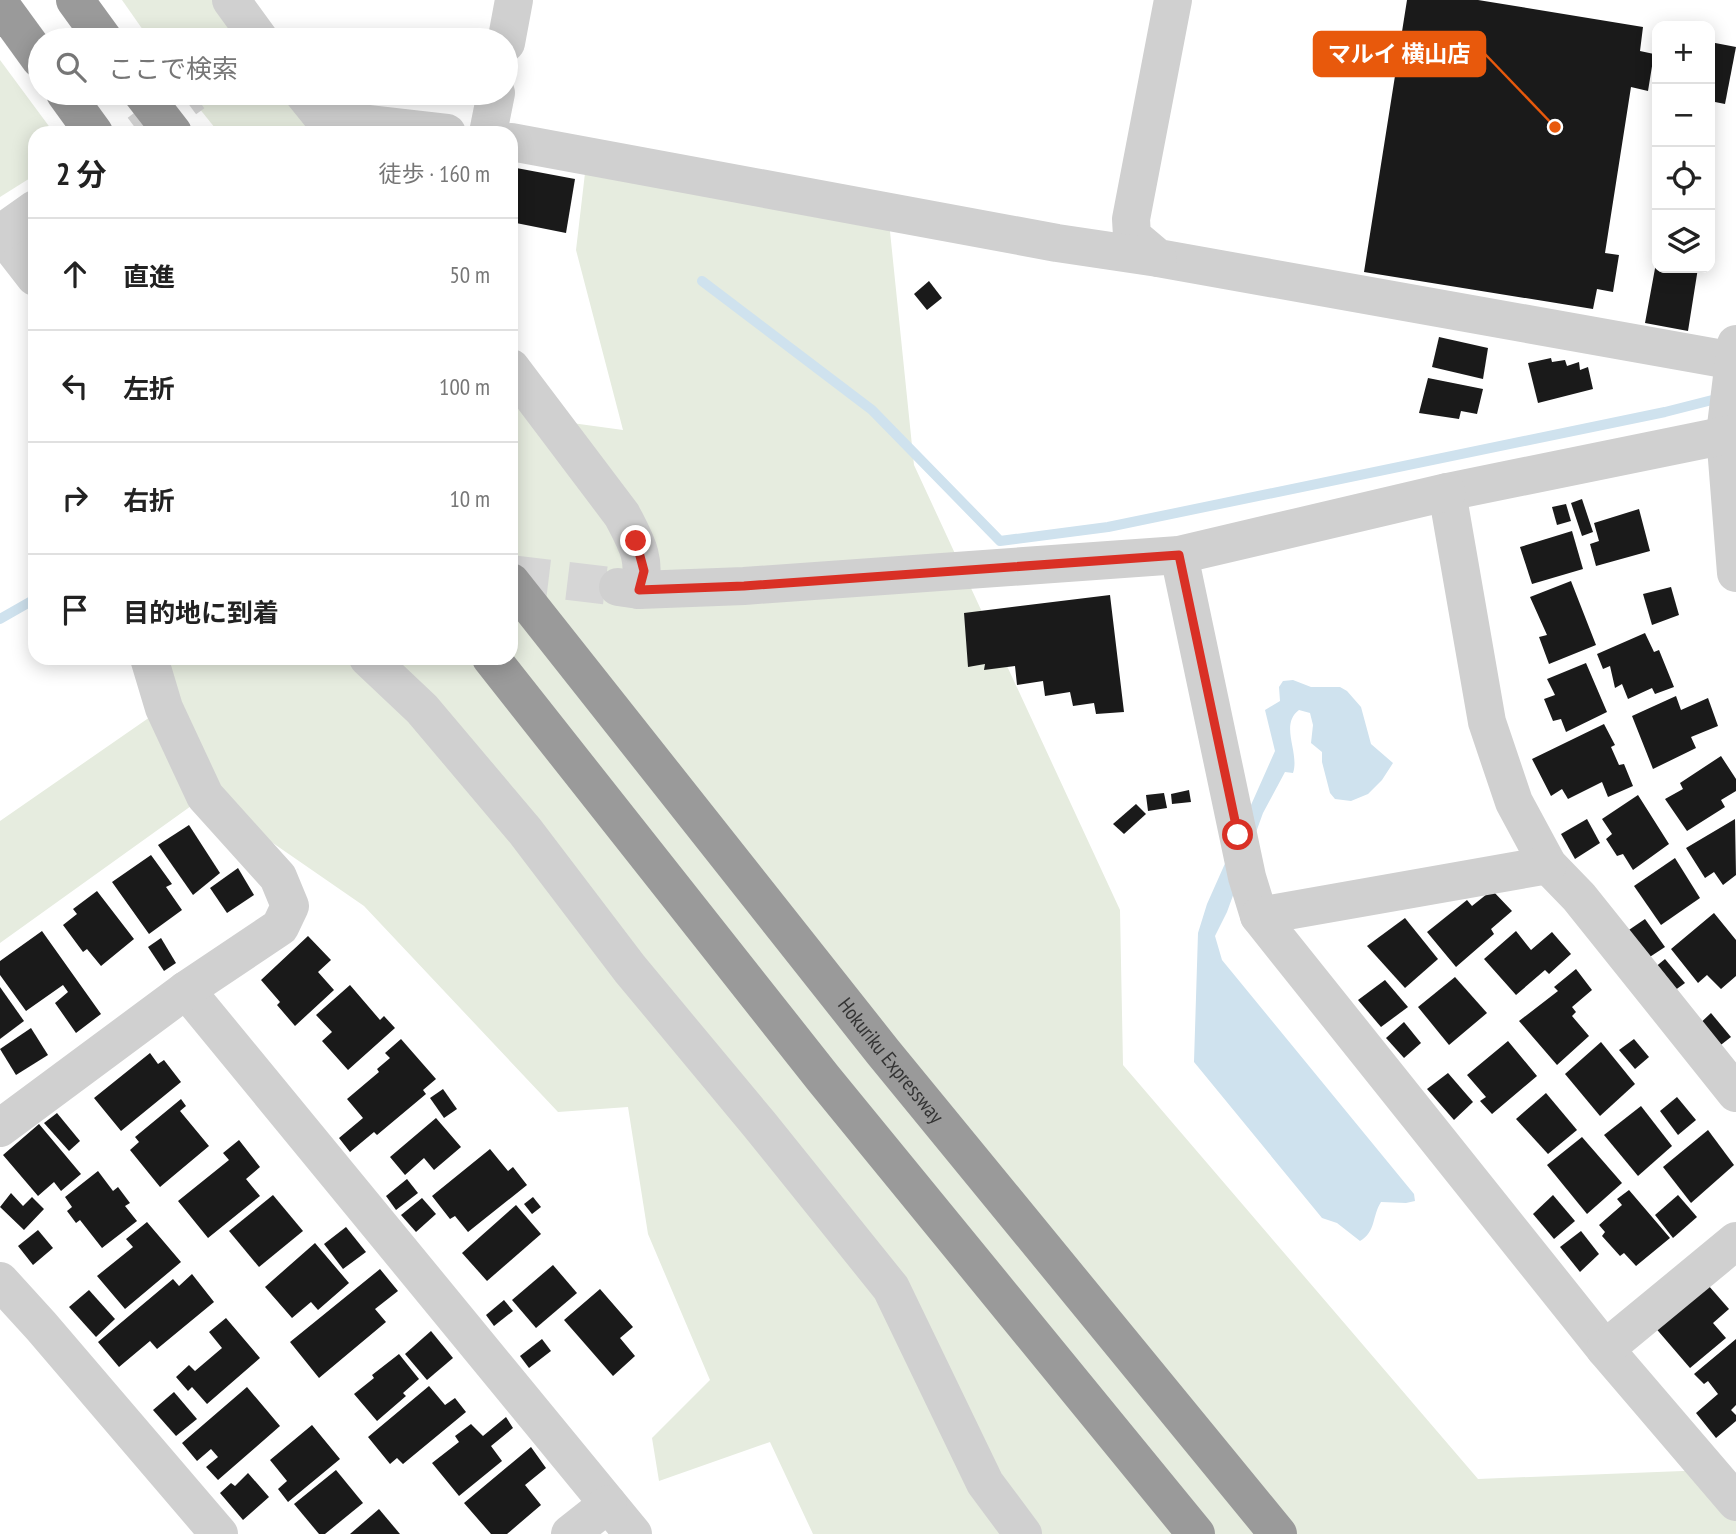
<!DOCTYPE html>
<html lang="ja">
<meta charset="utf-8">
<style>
:root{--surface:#fff;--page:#f6f6f6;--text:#222;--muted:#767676;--line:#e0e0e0}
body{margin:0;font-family:"PT Sans Narrow","Noto Sans JP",sans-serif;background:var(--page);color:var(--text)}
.controls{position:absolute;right:21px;top:21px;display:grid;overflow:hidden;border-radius:14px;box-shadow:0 4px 18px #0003}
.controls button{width:63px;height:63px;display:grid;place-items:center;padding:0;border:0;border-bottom:2px solid var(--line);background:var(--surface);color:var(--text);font:35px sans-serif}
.stop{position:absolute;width:21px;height:21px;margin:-16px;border:5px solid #d93025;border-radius:50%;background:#fff}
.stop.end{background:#d93025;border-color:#fff;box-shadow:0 2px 7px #0008}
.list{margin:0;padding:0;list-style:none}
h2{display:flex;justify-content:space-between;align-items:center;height:91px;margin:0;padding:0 28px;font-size:30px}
h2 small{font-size:23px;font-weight:400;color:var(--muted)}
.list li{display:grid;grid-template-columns:46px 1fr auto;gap:21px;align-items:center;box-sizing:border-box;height:112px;padding:0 28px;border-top:2px solid var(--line)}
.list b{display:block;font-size:26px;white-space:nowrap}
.list em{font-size:23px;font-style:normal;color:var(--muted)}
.icon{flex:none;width:38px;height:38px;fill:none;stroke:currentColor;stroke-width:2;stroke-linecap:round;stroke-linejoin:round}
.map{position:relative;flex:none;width:1736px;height:1534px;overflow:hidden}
.search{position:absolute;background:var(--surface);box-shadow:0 4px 18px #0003;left:28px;top:28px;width:490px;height:77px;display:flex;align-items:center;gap:18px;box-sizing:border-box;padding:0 24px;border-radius:38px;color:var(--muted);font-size:26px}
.panel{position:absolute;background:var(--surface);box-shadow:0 4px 18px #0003;left:28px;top:126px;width:490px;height:539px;border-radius:21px}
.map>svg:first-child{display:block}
</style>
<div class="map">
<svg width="1736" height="1534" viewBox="0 0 1736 1534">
<rect width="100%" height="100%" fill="#fff"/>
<!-- green -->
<g fill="#e6ecdf">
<polygon points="122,0 232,0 260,40 150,40"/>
<polygon points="0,60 54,133 35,133 35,175 0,197"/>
<polygon points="187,93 300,93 331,133 219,133"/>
<polygon points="587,156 888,212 914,465 1120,910 1123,1065 1478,1479 1708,1470 1736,1502 1736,1534 813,1534 770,1442 659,1481 652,1438 710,1380 648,1234 628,1107 558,1112 364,906 205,796 0,943 0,821 163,708 151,658 511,658 511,368 550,420 623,430 576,250"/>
</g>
<!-- water -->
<path fill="#cfe2ee" d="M 1293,680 L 1311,687 L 1340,687 L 1347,691 L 1361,707 L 1371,744 L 1393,763 L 1382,780 L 1368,794 L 1351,801 L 1335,799 L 1330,793 L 1322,762 L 1322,752 L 1311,743 L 1313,725 L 1310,713 L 1299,710 C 1279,725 1300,752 1293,773 L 1285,772 L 1263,813 L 1227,912 L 1215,936 L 1222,960 L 1414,1194 L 1415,1201 L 1406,1203 L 1381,1202 C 1372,1216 1376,1232 1360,1241 L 1337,1223 L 1322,1218 L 1194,1062 L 1198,933 L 1207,904 L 1275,751 L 1265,710 L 1280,701 L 1279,687 L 1283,681 Z"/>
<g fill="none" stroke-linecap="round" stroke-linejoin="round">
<!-- stream -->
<g stroke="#cfe2ee" stroke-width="10">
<polyline points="702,281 872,410 1000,541 1108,527 1665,412 1724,397"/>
<polyline points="0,619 35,599"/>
</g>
</g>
<!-- building -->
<g fill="#1a1a1a">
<polygon points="1407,0 1478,0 1643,27 1640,51 1654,54 1648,91 1631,87 1605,253 1619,255 1613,292 1597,289 1593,309 1364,272"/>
<polygon points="1710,42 1736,47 1725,104 1710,101"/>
<polygon points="511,167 575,179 566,233 511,222"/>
<polygon points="1656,263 1657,268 1698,268 1688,331 1645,323"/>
<polygon points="929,281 942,298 927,310 914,294"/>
<polygon points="1439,337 1488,348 1483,379 1432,367"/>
<polygon points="1551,358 1552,362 1565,360 1567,366 1579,362 1580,370 1588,367 1593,389 1538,403 1528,363"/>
<polygon points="1428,378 1483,389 1477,414 1461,411 1459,419 1419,413"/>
<polygon points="1582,499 1593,532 1582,536 1571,503"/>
<polygon points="1566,504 1571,521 1557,525 1552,507"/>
<polygon points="1639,509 1650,551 1596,566 1590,544 1599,541 1594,523"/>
<polygon points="1572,531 1583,569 1532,584 1520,547"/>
<polygon points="1571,581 1596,645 1549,664 1539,637 1547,635 1530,597"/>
<polygon points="1671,587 1679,615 1652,625 1643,594"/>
<polygon points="1110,595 1124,712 1096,714 1094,703 1073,706 1070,692 1045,696 1043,681 1017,685 1015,666 984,670 985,664 968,667 964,613"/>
<polygon points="1645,633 1654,652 1659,650 1674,687 1655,694 1652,688 1628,699 1622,684 1615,688 1610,666 1603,669 1597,654"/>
<polygon points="1586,663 1607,712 1566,732 1561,719 1553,721 1544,699 1555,695 1547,679"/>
<polygon points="1676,696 1681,710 1708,698 1718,726 1691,737 1696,748 1653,769 1632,716"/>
<polygon points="1604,724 1615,745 1611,747 1619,765 1624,764 1633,786 1608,797 1602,782 1568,799 1562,789 1551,796 1532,759"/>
<polygon points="1721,756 1736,779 1736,791 1721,800 1725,807 1687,831 1665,799 1683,789 1680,783"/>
<polygon points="1189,790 1191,802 1172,804 1171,794"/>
<polygon points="1164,793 1167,808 1148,811 1146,795"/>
<polygon points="1638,795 1669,844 1633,870 1623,854 1617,856 1606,839 1612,834 1602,819"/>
<polygon points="1136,804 1146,814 1124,834 1113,824"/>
<polygon points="1587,819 1600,843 1575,859 1561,834"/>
<polygon points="1735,819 1736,875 1723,885 1714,872 1705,878 1686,848"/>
<polygon points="189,825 220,873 193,895 158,845"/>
<polygon points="151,855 172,884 166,887 182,910 149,934 112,882"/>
<polygon points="1675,858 1700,898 1661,925 1634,886"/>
<polygon points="238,868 254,895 227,913 210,888"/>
<polygon points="1492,890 1512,911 1491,929 1494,934 1456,967 1427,932 1467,900 1472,906"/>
<polygon points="97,891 134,939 101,966 87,949 83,952 63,925 77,914 73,909"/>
<polygon points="1714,913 1736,940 1736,976 1721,989 1707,975 1698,983 1671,949"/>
<polygon points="1405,918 1438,959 1405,988 1367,946"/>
<polygon points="1645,919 1665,947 1642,962 1623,934"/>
<polygon points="42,931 101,1014 76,1033 55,1003 68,992 63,985 26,1011 0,975 0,961"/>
<polygon points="1516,931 1531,950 1552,932 1571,954 1549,974 1545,970 1516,995 1484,959"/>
<polygon points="308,936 331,960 318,972 334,990 295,1026 277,1005 280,1002 261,980"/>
<polygon points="161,938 176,963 164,971 148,947"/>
<polygon points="1665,959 1685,983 1667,996 1648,973"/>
<polygon points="1576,969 1592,990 1572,1007 1576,1012 1572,1016 1589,1036 1557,1065 1519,1021 1558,991 1554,987"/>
<polygon points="1455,977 1487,1013 1449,1045 1418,1007"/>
<polygon points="1385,980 1408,1007 1381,1027 1358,1000"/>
<polygon points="350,985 380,1020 384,1016 395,1028 348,1070 322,1041 332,1032 316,1015"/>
<polygon points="0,987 24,1021 0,1039"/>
<polygon points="1711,1013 1731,1037 1713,1051 1694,1029"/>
<polygon points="1404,1022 1421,1043 1404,1058 1386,1038"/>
<polygon points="31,1028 48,1055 16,1075 0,1049"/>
<polygon points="401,1039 436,1079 423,1090 426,1094 377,1135 374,1132 350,1152 339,1138 363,1118 347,1099 379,1072 377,1069 390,1058 385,1053"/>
<polygon points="1634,1039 1649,1057 1635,1069 1619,1050"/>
<polygon points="1508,1041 1537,1076 1492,1114 1480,1101 1486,1097 1467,1075"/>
<polygon points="1601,1042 1635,1084 1600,1116 1565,1074"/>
<polygon points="150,1053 158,1064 164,1060 181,1082 121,1131 94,1098"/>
<polygon points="1448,1073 1473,1102 1454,1120 1427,1089"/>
<polygon points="443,1089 457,1109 444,1118 430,1098"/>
<polygon points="1546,1093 1577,1130 1548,1154 1516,1119"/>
<polygon points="1677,1097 1696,1120 1678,1135 1660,1111"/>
<polygon points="181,1099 186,1106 180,1111 209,1146 160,1187 130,1150 139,1142 135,1137"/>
<polygon points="1641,1106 1672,1146 1638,1176 1604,1135"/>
<polygon points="57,1113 80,1141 69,1151 44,1123"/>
<polygon points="436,1118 461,1147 434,1170 424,1158 405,1175 390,1157"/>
<polygon points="39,1124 81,1174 61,1191 54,1182 38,1196 3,1155"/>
<polygon points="1708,1130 1734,1165 1691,1203 1663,1167"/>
<polygon points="1582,1137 1622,1183 1587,1214 1547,1165"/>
<polygon points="239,1140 260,1167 246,1179 260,1196 208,1238 178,1201 229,1160 223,1153"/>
<polygon points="490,1149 508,1171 513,1167 527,1185 468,1232 455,1216 450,1219 432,1196"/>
<polygon points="98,1171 113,1191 118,1187 130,1203 125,1206 137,1221 102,1248 80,1220 76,1223 67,1211 72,1207 65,1197"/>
<polygon points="407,1179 418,1193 396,1210 386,1196"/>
<polygon points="1629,1190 1670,1238 1636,1266 1624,1253 1620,1256 1602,1236 1605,1232 1599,1225 1622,1205 1617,1199"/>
<polygon points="11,1193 23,1206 32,1197 44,1209 24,1230 0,1207"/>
<polygon points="273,1195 303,1231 259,1267 229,1231"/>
<polygon points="1553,1195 1575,1221 1554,1239 1533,1214"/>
<polygon points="1678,1195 1697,1217 1673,1238 1655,1215"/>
<polygon points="533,1197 541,1207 532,1214 524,1204"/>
<polygon points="422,1198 436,1214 416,1232 401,1215"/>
<polygon points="516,1205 541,1234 487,1281 462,1253"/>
<polygon points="147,1222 181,1262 125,1309 97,1276 133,1247 126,1239"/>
<polygon points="346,1227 366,1252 343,1269 324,1244"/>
<polygon points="38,1230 53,1248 33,1265 18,1246"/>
<polygon points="1581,1231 1599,1254 1580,1272 1560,1247"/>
<polygon points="315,1243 349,1283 318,1310 311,1302 292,1318 265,1287"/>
<polygon points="553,1265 577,1293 536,1328 512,1300"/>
<polygon points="380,1269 398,1291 375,1309 386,1322 319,1378 290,1342"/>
<polygon points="192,1274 214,1302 157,1349 150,1341 119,1367 98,1342 173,1279 179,1286"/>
<polygon points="1708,1285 1729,1309 1713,1323 1726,1338 1690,1368 1653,1325"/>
<polygon points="600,1289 633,1327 620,1338 635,1356 613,1376 564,1320"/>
<polygon points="89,1290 115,1319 96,1337 69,1307"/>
<polygon points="504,1300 513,1311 494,1326 486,1315"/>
<polygon points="226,1318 260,1358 207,1404 192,1387 188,1391 176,1377 189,1365 195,1371 222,1348 209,1332"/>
<polygon points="431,1331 453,1358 427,1380 405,1354"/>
<polygon points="542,1339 551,1351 529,1368 520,1356"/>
<polygon points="1736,1339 1736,1405 1731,1410 1736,1415 1736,1421 1716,1438 1696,1413 1718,1394 1708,1381 1704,1384 1694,1374"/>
<polygon points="399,1354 419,1379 403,1393 406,1396 377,1421 354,1394 374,1378 372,1375"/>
<polygon points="429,1386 445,1405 455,1398 466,1412 403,1464 397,1458 390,1464 368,1437"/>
<polygon points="247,1387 280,1426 218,1480 206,1467 218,1457 211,1449 197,1461 182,1443"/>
<polygon points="174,1392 197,1419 176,1436 153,1410"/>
<polygon points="506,1417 513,1428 491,1446 502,1461 459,1496 432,1463 459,1442 455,1436 471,1424 483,1436"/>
<polygon points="312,1425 340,1459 288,1502 278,1489 287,1481 270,1460"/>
<polygon points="531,1447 546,1468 525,1485 541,1505 507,1534 491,1534 464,1503"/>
<polygon points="336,1470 363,1503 325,1534 319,1534 294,1504"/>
<polygon points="248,1473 269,1497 243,1520 220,1493 231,1483 235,1486"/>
<polygon points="379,1509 400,1534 350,1534"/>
</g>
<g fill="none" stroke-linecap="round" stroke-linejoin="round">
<!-- minor-tunnel -->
<g stroke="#d6d6d6" stroke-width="38" stroke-dasharray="38 19" stroke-linecap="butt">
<polyline points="139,133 193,93"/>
<polyline points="511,574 618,587"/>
</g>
<!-- minor -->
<g stroke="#d0d0d0" stroke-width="38">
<polyline points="231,0 260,40"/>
<polyline points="1173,0 1131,219 1132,236 1158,258 1735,361"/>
<polyline points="506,43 514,0"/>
<polyline points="303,93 324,119 447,133"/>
<polyline points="488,133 496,93"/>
<polyline points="511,142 1057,243 1158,258"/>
<polyline points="0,232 35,277"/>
<polyline points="1,233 35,209"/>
<polyline points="1736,344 1725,434 1736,573"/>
<path d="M 511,368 L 622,515 C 636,542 647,559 639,590"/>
<polyline points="1736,433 1447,492 1487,722 1514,802 1548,865 1579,897 1736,1093"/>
<polyline points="1179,555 1247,877 1259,916"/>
<polyline points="618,587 639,590 744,586 1179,555 1447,492"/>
<polyline points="368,658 422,709 525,831 630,969 759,1124 891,1288 985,1483 1023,1534"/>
<polyline points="1548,865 1259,916 1605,1349 1736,1502"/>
<polyline points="186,990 633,1534"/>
<polyline points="0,1128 186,990 280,927 290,906 278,877 205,796 164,708 149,658"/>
<polyline points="0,1281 41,1326 219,1534"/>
<polyline points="1605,1349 1736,1241"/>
<polyline points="570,1534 608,1504"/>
</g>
<!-- highway -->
<g stroke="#9a9a9a" stroke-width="38">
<polyline points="75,0 104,40"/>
<polyline points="0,4 40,59"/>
<polyline points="65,93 94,133"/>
<polyline points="142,93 173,133"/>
<path id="s1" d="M 511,582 L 883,1052 L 1278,1534"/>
<polyline points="491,658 823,1078 1196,1534"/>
</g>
</g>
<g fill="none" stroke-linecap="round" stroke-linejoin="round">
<!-- route -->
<polyline stroke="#d93025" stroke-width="9" points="636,541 644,571 639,590 744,586 1179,555 1238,835"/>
</g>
<g text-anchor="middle" stroke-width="7" stroke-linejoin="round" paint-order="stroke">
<!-- street labels -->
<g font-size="21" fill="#333" stroke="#fff">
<text dy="7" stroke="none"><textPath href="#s1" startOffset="611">Hokuriku Expressway</textPath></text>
</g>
</g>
<!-- callouts -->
<path fill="none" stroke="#e8590c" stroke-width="2.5" d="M1555 127L1485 54"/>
<circle fill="#e8590c" stroke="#fff" stroke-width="2.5" cx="1555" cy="127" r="7"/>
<rect fill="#e8590c" stroke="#e8590c" stroke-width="2.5" x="1314" y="32" width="171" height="44" rx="7"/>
<g font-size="23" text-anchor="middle" font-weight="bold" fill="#fff">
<text x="1399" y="62">マルイ 横山店</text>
</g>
</svg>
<div class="controls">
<button>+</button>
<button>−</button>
<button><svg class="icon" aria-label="locate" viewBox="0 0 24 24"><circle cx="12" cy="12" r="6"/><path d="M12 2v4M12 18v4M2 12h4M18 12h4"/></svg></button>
<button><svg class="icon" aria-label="layers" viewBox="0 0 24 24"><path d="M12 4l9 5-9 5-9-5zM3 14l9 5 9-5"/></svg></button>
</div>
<div class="stop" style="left:1238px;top:835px"></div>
<div class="stop end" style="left:636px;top:541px"></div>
<div class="search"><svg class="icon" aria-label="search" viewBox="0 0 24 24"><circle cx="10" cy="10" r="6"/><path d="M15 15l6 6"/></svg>ここで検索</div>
<section class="panel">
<h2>2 分<small>徒歩 · 160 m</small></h2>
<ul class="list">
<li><svg class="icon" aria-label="ahead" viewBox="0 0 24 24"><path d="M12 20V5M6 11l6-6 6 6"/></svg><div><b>直進</b></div><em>50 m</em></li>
<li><svg class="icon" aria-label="left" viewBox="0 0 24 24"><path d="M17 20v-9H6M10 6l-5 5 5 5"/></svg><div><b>左折</b></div><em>100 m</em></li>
<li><svg class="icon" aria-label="right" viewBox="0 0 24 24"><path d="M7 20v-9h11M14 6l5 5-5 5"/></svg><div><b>右折</b></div><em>10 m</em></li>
<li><svg class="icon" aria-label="arrive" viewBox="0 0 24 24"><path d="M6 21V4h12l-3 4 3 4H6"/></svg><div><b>目的地に到着</b></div></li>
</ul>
</section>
</div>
